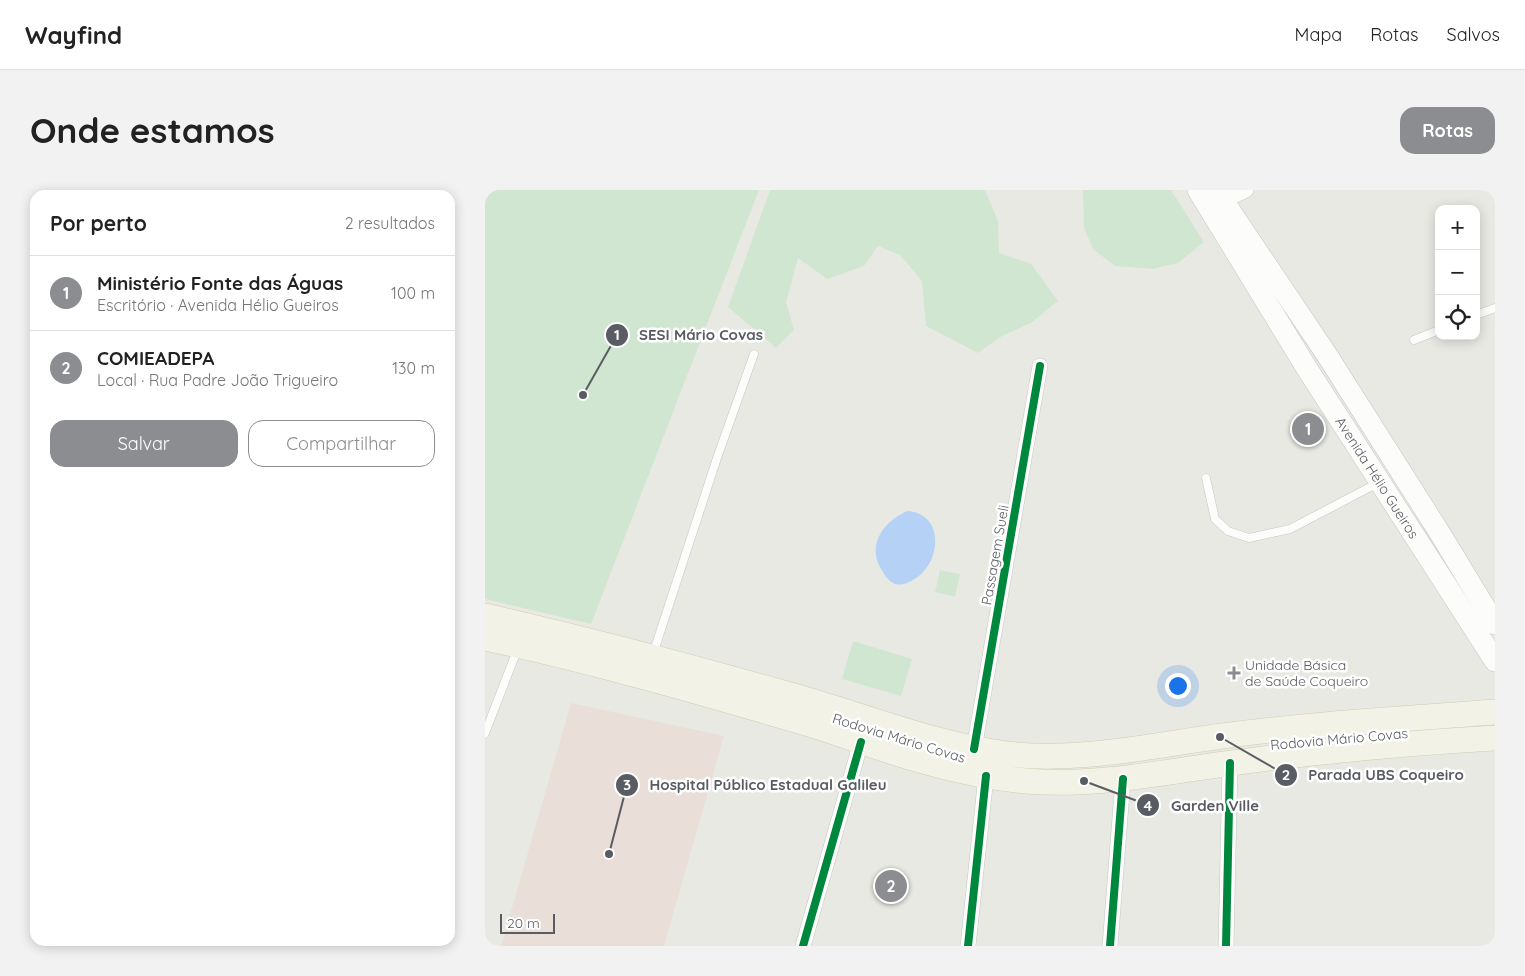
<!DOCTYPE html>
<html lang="pt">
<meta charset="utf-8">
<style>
:root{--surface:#fff;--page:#f2f2f2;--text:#222;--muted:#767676;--line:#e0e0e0;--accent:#8b8d90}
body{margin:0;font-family:Quicksand,sans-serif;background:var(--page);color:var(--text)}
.controls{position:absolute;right:15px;top:15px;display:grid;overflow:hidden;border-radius:10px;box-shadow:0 2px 12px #0003}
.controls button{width:45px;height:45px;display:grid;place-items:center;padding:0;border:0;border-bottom:1px solid var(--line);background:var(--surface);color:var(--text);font:25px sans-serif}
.scale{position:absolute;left:15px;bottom:12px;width:55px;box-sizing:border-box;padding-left:5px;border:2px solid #595c62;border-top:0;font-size:14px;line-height:18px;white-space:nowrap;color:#595c62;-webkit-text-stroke:4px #fff;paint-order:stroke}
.you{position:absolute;left:692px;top:495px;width:18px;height:18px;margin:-12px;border:4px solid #fff;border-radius:50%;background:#1a73e8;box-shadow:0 0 0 8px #1a73e833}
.badge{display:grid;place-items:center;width:32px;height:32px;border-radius:50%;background:var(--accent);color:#fff;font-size:16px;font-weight:700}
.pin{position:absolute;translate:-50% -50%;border:2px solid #fff;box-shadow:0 1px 5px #0006}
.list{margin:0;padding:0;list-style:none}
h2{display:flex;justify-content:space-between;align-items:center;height:65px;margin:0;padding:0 20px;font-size:21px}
h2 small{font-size:16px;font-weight:400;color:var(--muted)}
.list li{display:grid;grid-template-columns:32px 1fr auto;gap:15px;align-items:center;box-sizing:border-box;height:75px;padding:0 20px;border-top:1px solid var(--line)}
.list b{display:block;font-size:19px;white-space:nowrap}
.list p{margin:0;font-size:16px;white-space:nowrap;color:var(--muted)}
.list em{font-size:16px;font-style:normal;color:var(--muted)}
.actions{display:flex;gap:10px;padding:15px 20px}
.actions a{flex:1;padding:11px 0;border:1px solid var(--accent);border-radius:15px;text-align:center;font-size:18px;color:var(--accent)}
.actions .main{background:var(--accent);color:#fff}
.icon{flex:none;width:28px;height:28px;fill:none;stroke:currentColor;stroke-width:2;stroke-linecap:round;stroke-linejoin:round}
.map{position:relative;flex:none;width:1010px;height:756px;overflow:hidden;border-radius:15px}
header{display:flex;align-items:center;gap:30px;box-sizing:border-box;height:70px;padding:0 25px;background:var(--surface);border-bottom:1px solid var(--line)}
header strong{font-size:24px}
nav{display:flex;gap:28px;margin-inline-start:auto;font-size:18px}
.intro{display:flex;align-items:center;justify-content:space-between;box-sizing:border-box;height:120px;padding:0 30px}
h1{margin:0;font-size:35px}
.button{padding:12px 22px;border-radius:15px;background:var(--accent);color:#fff;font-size:18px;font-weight:700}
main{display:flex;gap:30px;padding:0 30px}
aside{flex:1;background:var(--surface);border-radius:15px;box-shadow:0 2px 12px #0003}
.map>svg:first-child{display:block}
</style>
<header>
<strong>Wayfind</strong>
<nav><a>Mapa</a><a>Rotas</a><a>Salvos</a></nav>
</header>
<div class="intro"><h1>Onde estamos</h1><a class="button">Rotas</a></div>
<main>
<aside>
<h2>Por perto<small>2 resultados</small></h2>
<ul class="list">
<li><span class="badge">1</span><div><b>Ministério Fonte das Águas</b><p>Escritório · Avenida Hélio Gueiros</p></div><em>100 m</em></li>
<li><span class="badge">2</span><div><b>COMIEADEPA</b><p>Local · Rua Padre João Trigueiro</p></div><em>130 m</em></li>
</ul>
<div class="actions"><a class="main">Salvar</a><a>Compartilhar</a></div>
</aside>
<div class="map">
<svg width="1010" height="756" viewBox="0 0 1010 756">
<rect width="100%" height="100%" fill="#e9e9e4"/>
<!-- medical -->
<polygon fill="#e9ded8" points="86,513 239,546 179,756 16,756"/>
<!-- green -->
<g fill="#d1e6d1">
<polygon points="0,0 274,0 106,434 0,409"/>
<polygon points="285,0 500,0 513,31 514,63 546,74 573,111 546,133 517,146 493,163 441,136 437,91 415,65 393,56 379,76 342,89 313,68 301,112 309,140 291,158 243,117"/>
<polygon points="598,0 686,0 719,52 693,73 668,79 630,76 608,59 599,38"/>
<polygon points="455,380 475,384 470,407 450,402"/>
<polygon points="368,451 427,469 416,506 357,489"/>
</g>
<!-- water -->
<path fill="#b5d1f6" d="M 422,321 C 461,323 457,377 426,391 C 421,394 414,396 408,393 C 404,391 400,386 398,382 C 380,356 398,332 422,321 Z"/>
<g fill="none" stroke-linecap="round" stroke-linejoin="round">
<!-- service casing -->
<g stroke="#c5c6c4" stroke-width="9">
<g id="service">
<polyline points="991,125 1010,118"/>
<polyline points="929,150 954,140"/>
<polyline points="721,288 730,329 743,341 764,348 805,339 893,293"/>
<polyline points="168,464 232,268 269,164"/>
<polyline points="0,543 33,458"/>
</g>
</g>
<!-- minor casing -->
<g stroke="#c5c6c4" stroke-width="16">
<g id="minor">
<polyline points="738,11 761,0"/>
<polyline points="489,559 555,176"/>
<polyline points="318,756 376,552"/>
<polyline points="483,756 501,586"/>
<polyline points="625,756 638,589"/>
<polyline points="741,756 745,573"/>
</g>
</g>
<!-- secondary casing -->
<g stroke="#c6c6c5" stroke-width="22">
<g id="secondary">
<path id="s1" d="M 713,0 L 821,177 L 1010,471"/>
<polyline points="731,0 842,165 956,345 1010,434"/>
</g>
</g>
<!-- primary casing -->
<g stroke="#d1cdb1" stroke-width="26">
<g id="primary">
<path d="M 0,426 C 110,451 218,480 326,511 C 390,530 453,555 521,564 C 594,572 664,556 737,546 C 827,534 919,529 1010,522"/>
<path d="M 0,448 C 108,471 215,502 321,533 C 339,538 357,545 375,551 C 429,570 484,586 541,591 C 610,597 679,582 747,573 C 834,561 922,553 1010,548"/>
</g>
</g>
<!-- service -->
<use href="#service" stroke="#fcfcfb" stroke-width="8"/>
<!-- minor -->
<use href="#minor" stroke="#fcfcfb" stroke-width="15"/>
<!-- secondary -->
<use href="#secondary" stroke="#fcfcfb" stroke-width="21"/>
<!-- primary -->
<use href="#primary" stroke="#f2f2e7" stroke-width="25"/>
<!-- cycleway casing -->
<g stroke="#fff" stroke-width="11">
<g id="cycleway">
<polyline points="489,559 555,176"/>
<polyline points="318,756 376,552"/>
<polyline points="483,756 501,586"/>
<polyline points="625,756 638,589"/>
<polyline points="741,756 745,573"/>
</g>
</g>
<!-- cycleway -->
<use href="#cycleway" stroke="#00873e" stroke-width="8"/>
</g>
<!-- markers -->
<path fill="#8b8d90" stroke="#fff" stroke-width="2" d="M746.5 475.5h5v5h5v5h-5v5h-5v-5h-5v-5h5z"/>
<g text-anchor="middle" stroke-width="5" stroke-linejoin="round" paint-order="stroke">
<!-- street labels -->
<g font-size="14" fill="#595c62" stroke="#fff">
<text dy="5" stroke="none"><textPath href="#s1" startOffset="339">Avenida Hélio Gueiros</textPath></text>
<text transform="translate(510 365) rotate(-80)" y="5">Passagem Sueli</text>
<text transform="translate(414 548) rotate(17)" y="5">Rodovia Mário Covas</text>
<text transform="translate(854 549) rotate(-5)" y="5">Rodovia Mário Covas</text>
</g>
<!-- poi labels -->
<g font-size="14" fill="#595c62" stroke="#fff" text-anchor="start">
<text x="760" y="480">Unidade Básica<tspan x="760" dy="16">de Saúde Coqueiro</tspan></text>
</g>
</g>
<!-- callouts -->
<path fill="none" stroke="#595c62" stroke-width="2" d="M98 205L132 145M735 547L801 585M124 664L142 595M599 591L663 615"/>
<g fill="#595c62" stroke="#fff" stroke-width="2">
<circle cx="98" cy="205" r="5"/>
<circle cx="735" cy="547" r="5"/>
<circle cx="124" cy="664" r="5"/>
<circle cx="599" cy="591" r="5"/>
<circle cx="132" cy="145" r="12"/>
<circle cx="801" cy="585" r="12"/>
<circle cx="142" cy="595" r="12"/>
<circle cx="663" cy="615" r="12"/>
</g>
<g font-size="15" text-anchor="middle" font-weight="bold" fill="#fff">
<text x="132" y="150">1</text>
<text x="801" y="590">2</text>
<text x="142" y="600">3</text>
<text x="663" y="621">4</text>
</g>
<g font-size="15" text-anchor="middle" font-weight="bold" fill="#595c62" stroke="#fff" stroke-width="5" stroke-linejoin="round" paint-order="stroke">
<text x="216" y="150">SESI Mário Covas</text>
<text x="901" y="590">Parada UBS Coqueiro</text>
<text x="283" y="600">Hospital Público Estadual Galileu</text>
<text x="730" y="621">Garden Ville</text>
</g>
</svg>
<div class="controls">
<button>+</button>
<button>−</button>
<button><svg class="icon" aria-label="locate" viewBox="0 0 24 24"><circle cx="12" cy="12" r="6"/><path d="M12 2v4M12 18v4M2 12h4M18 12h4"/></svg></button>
</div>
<div class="scale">20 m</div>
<div class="you"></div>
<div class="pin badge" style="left:823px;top:239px">1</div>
<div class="pin badge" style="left:406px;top:696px">2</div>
</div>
</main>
